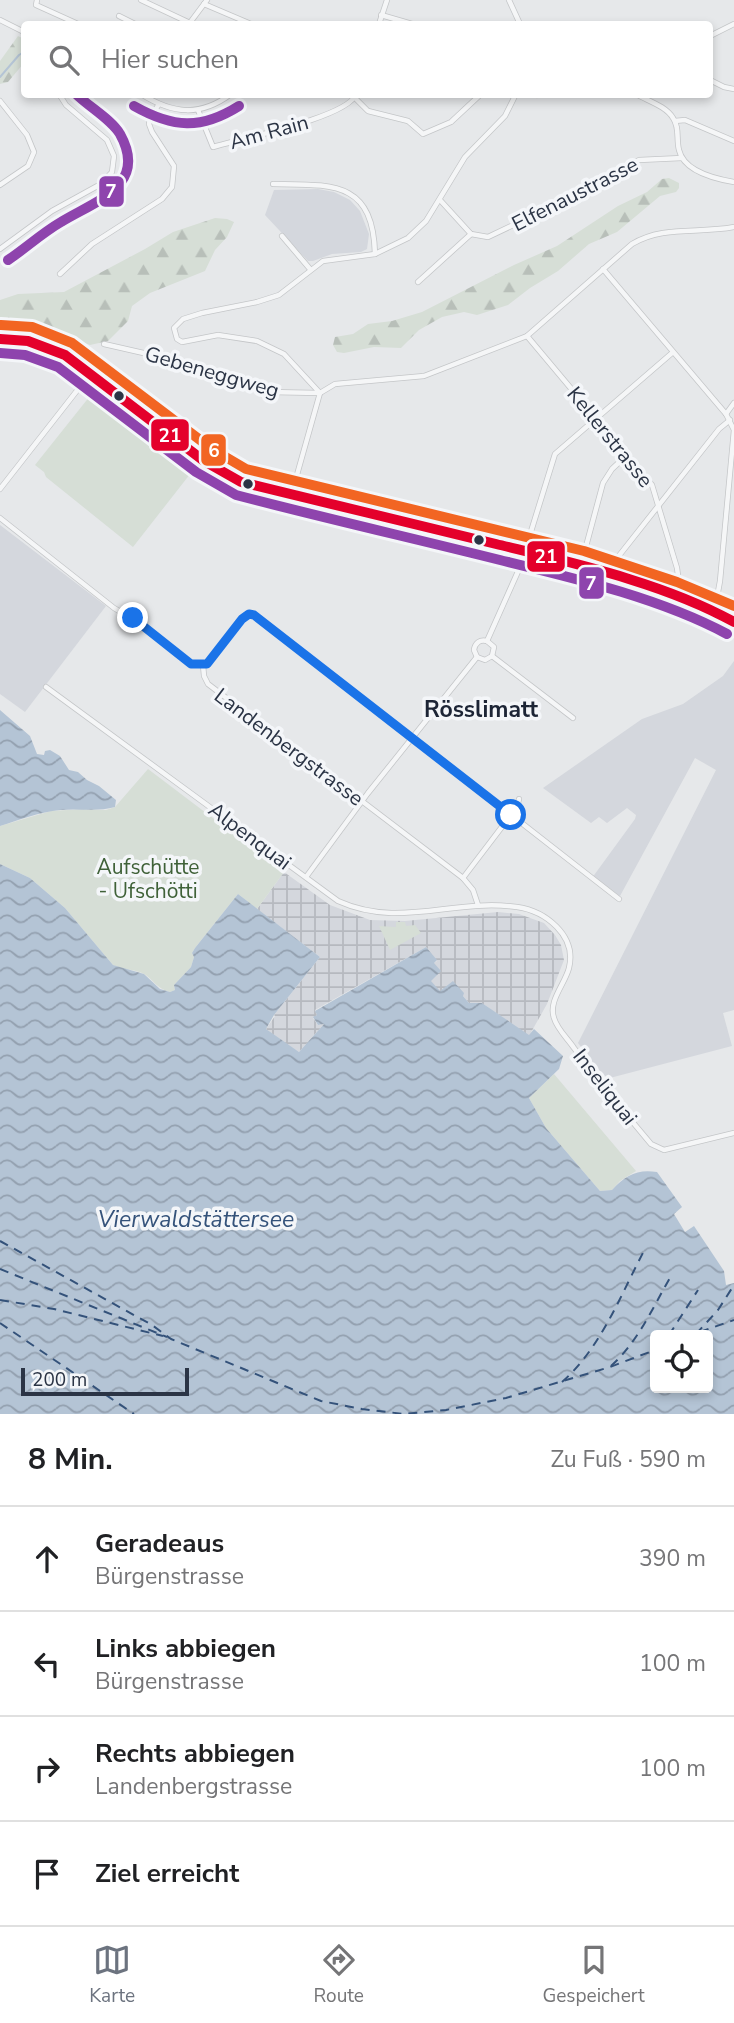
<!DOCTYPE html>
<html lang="de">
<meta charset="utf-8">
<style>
:root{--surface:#fff;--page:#f6f6f6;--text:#202124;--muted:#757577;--line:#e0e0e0;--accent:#6c737f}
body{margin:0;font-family:"Nunito Sans",sans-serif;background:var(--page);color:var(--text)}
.controls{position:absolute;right:21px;bottom:21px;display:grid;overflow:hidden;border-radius:7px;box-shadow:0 4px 10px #0003}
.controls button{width:63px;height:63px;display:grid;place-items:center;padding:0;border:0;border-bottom:2px solid var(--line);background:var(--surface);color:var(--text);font:35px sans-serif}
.scale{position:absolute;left:21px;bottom:18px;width:168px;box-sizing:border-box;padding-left:7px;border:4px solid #2b3445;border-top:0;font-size:19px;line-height:24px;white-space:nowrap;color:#2b3445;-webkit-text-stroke:5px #f4f6f9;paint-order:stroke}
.stop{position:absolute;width:21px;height:21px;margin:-16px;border:5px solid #1a73e8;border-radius:50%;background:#fff}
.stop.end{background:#1a73e8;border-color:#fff;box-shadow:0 2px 7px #0008}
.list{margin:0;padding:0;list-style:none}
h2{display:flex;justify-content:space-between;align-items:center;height:91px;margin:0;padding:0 28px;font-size:30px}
h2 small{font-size:23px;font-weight:400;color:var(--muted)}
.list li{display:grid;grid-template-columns:46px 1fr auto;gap:21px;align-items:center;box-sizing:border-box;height:105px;padding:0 28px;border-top:2px solid var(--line)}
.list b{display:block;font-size:26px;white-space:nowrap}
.list p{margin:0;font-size:23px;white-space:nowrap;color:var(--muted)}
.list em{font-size:23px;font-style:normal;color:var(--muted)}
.icon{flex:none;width:38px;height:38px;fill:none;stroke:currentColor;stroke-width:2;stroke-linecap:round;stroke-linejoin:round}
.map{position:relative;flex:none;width:734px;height:1414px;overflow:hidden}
.search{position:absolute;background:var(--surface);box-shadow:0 4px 10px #0003;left:21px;right:21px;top:21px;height:77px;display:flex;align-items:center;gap:18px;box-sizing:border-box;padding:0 24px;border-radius:7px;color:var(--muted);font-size:26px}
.sheet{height:511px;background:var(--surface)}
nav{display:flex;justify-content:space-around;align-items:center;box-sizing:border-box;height:98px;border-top:2px solid var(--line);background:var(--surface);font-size:19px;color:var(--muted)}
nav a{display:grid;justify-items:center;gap:4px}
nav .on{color:var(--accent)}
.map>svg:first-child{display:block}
</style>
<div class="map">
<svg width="734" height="1414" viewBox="0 0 734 1414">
<defs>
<pattern id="industrial-grid" width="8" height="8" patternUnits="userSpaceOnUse" patternTransform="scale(1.75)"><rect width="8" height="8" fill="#d4d7dd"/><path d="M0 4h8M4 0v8" fill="none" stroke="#b6b9bf"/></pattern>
<pattern id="forest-firs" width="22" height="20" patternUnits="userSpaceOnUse" patternTransform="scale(1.75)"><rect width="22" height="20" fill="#d6ded6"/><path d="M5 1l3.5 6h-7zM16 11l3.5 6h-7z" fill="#b8bfb9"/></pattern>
<pattern id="water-waves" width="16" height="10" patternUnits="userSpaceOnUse" patternTransform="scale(1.75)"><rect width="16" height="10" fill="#b4c4d5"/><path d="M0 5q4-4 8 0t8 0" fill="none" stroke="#93a0af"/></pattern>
</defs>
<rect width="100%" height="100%" fill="#e6e8ea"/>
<!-- built -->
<g fill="#d4d7dd">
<polygon points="318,189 334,192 350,200 360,211 369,234 367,249 361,252 332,254 313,261 308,261 265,215 274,190"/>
<polygon points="0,525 106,606 25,712 0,694"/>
<polygon points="734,661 734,1010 723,1013 732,1046 606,1079 578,1043 716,770 695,758 620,896 592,878 635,819 636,815 627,808 607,823 599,817 591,823 543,788 642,719 683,704 723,676"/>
</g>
<!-- industrial -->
<polygon fill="url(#industrial-grid)" points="284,872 330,905 370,920 405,921 498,912 519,914 544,923 555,935 561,945 564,960 547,1004 529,1036 482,1003 469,1003 463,996 440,992 430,981 434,963 437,961 426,947 315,1010 317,1015 313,1018 318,1025 324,1024 299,1052 280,1040 266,1029 275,1016 274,1015 320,957 257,909"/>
<!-- forest -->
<g fill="url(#forest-firs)">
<polygon points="18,36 24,39 24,63 8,82 0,84 0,61"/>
<polygon points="669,178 679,183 679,188 676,192 660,196 617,232 589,244 558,271 530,288 508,305 477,315 464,312 442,317 419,330 401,348 374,347 344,353 337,352 333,345 335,337 353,334 368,324 392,321 422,312 514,265 557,246 618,206 647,192 662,179"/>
<polygon points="215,218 227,219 234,222 227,237 215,250 205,271 150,293 132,306 128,321 108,341 90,345 43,328 32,329 24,333 0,332 0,300 18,294 64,292 145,249 173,232"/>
</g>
<!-- green -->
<g fill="#d6ded6">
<polygon points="90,396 96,400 100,396 194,469 133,547 46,477 44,472 35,465"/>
<path d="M 148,769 L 284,872 L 257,909 L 238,894 L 195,948 L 192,953 L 194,957 L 191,967 L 174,985 L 175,990 L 170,992 C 155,988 153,978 142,973 C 133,969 123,970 113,965 L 65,908 L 30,878 L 0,864 L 0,826 L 51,811 L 83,809 L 106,810 L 115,807 Z"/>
<polygon points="396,922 405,922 406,926 415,925 421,933 390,950 379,926 396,927"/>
<polygon points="554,1074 636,1171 620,1181 612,1190 600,1191 546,1128 529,1098"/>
</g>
<!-- water -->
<g fill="url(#water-waves)" fill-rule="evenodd">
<path d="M 0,710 L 30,736 L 37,754 L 44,755 L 45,751 L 50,750 L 60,756 L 69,770 L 78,772 L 87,780 L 99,786 L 116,800 L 115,807 C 98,812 78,808 60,810 C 40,812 19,820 0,826 Z"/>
<path d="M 0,864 L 30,878 L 65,908 L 113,965 L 144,974 L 160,989 L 170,992 L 175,990 L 174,985 L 191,967 L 194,957 L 192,953 L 195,948 L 238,894 L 320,957 L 274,1015 L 266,1029 L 299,1052 L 324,1024 L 318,1025 L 313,1017 L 317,1015 L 315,1011 L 426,947 L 437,960 L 434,963 L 441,971 L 431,981 L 440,991 L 453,981 L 464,993 L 463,996 L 469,1003 L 482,1003 L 529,1035 L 534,1029 L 563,1056 L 559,1069 L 529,1098 L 546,1128 L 600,1191 L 612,1190 C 626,1175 637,1169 657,1172 L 682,1207 L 674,1214 L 685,1232 L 694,1226 L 724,1271 L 726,1285 L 734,1283 L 734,1414 L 0,1414 ZM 655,1335 L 708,1335 L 708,1388 L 655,1388 Z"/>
</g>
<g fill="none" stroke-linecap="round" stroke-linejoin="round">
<!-- stream -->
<polyline stroke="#b4c4d5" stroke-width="2" points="0,77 19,55 24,52"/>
<!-- ferry -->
<g stroke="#34527a" stroke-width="2" stroke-dasharray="9 7" stroke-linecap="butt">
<polyline points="0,1241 152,1325 171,1339 321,1401 362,1409 404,1414 446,1410 506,1398 610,1367 655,1350"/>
<polyline points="0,1269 167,1337"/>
<polyline points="0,1300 54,1309 163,1336"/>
<polyline points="0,1323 134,1414"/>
<polyline points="700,1332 734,1320"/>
<polyline points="696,1334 718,1310 734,1285"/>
<polyline points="669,1335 698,1290"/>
<path d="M 611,1366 C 638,1342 653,1307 671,1276"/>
<path d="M 562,1382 C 601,1348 621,1294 645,1249"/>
</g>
<!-- street casing -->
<g stroke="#c4c6c8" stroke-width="6">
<g id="street">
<polyline points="37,0 36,5 78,24"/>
<polyline points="141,0 190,23"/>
<polyline points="509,0 520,24"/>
<polyline points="204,4 251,24"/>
<polyline points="381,15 412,24"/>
<polyline points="119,16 135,24"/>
<polyline points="0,20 24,32"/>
<polyline points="189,24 207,0"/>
<polyline points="379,24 387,0"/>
<polyline points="710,36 734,24"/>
<polyline points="710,80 724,87 734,89"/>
<path d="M 141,94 C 173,114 200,117 231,94"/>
<path d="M 636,94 C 648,101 666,106 673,118 C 680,128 676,139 679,150 C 684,172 716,179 734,182"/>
<polyline points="537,95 538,94"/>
<polyline points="356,99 368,111 408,121 423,134 451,122 481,94"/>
<polyline points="0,101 27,135 34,152 28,166 0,185"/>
<path d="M 198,110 L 213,147 C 240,139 349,117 356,94"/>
<polyline points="675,121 685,120 734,141"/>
<path d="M 273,184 C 332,185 373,180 375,254"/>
<polyline points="440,200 471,234 488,237 581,193 639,160 682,158"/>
<polyline points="282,236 310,269"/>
<polyline points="0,249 52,211 101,184 112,172 114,156 107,140 66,105 59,94"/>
<polyline points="603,269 726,414 734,430 720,581 715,608"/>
<polyline points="60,274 92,244 162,199 172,187 174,166 152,132 149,124 150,118 159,104"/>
<polyline points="418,282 471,234"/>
<polyline points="527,336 652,485 677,568 680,590"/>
<polyline points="104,344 161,357 268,392 320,393"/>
<polyline points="320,393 284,354 257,341 218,335 182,342 177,339 174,328 183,319 202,313 257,302 279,295 323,261 375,254 408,238 426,221 465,157 505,116 516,94"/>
<path d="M 320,393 L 335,384 L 424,376 L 527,336 L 632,244 C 663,225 699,234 734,227"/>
<polyline points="726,414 734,403"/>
<polyline points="0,489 90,374"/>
<polyline points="291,496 320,393"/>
<polyline points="0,518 114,608 141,624 191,664 203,665 204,676 208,684 463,878 473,890 478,905"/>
<polyline points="614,562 719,429 730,420"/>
<polyline points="581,565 603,483 612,469 627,455"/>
<polyline points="487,641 520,567 555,454 672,353"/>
<polyline points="487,641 494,647 492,656"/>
<polyline points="492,656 573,718"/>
<path d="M 477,657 L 474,650 C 475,643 480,639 487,641"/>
<polyline points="477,657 485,660 492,656"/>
<polyline points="203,665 207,664 242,619 249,614 255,615 619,899"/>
<path d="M 46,687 L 338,901 C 400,929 453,898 517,907 C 545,911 577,935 569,968 C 565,984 548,1001 554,1018 C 557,1029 568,1039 574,1048 C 598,1081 625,1113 651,1144 L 664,1150 L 734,1133"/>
<polyline points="306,877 368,793 477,657"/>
<polyline points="463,878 517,807 519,799"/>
</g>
</g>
<!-- secondary casing -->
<g stroke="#c4c6c8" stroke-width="8">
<g id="secondary">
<polyline points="0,339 28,341 65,355 204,461 241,482 581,565 672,595 714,611 734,622"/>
<path d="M 628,579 C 662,579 705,599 734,616"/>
</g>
</g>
<!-- street -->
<use href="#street" stroke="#f5f6f7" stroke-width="4.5"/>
<!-- secondary -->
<use href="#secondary" stroke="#f8f8f8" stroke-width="6"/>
<!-- bus-1 casing -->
<g stroke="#f4f6f9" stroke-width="16">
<path id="bus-1" d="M 0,339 L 28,341 L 65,355 L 204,461 L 241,482 C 326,503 411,523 496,544 C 573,563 664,583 734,622"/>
</g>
<!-- bus-2 casing -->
<g stroke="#f4f6f9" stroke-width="16">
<g id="bus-2">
<path d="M 134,106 C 173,128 201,130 239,106"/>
<path d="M 8,260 C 26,248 42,233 61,222 C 95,201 149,186 120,134 C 111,119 89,107 76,94"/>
<path d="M 0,353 L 25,355 L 58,367 L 196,472 L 236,495 C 324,518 412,538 500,560 C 574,578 660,598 727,634"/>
</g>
</g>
<!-- bus-3 casing -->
<g stroke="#f4f6f9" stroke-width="16">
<polyline id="bus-3" points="1,325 32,327 72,343 212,449 246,469 584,551 677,582 734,606"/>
</g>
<!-- bus-1 -->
<use href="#bus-1" stroke="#e4002b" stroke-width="10"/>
<!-- bus-2 -->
<use href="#bus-2" stroke="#8e44ad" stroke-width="10"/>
<!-- bus-3 -->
<use href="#bus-3" stroke="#f26522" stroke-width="10"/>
</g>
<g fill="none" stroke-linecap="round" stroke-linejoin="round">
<!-- route -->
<polyline stroke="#1a73e8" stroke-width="9" points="133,618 191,664 207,664 242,619 249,614 254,615 511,815"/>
</g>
<!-- markers -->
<g fill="#2b3445" stroke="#f4f6f9" stroke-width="2.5">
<circle cx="119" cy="396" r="6"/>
<circle cx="248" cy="484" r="6"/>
<circle cx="479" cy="540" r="6"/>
</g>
<g text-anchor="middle" stroke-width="7" stroke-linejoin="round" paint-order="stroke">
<!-- street labels -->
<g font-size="21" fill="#2b3445" stroke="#f4f6f9">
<text transform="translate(269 132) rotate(-15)" y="7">Am Rain</text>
<text transform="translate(575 194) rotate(-27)" y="7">Elfenaustrasse</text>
<text transform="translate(212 372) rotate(16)" y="7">Gebeneggweg</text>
<text transform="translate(610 437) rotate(51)" y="7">Kellerstrasse</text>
<text transform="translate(289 747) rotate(37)" y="7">Landenbergstrasse</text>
<text transform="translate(250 836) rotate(37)" y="7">Alpenquai</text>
<text transform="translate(605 1087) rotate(52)" y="7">Inseliquai</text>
</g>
<!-- park labels -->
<g font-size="21" fill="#3f6138" stroke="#f4f6f9">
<text x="148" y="874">Aufschütte<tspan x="148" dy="24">- Ufschötti</tspan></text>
</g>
<!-- neighbourhood labels -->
<g font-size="23" font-weight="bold" fill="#1d2536" stroke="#f4f6f9">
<text x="481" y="717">Rösslimatt</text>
</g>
<!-- water labels -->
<g font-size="23" font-style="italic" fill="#34527a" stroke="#f4f6f9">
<text x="196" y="1227">Vierwaldstättersee</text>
</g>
</g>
<g stroke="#f4f6f9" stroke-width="2.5">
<rect x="98" y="175" width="27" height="33" rx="7" fill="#8e44ad"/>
<rect x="150" y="418" width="40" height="34" rx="7" fill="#e4002b"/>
<rect x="200" y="433" width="27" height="34" rx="7" fill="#f26522"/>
<rect x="526" y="540" width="40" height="33" rx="7" fill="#e4002b"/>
<rect x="578" y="566" width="27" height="34" rx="7" fill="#8e44ad"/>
</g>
<g font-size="19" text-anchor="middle" font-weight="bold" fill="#fff">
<text x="111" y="198">7</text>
<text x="170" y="442">21</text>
<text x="214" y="457">6</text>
<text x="546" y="563">21</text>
<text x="591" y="590">7</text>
</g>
</svg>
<div class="controls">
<button><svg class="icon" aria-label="locate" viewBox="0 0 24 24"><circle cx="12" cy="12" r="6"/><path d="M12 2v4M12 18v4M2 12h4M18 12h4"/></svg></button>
</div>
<div class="scale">200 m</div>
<div class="stop" style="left:511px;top:815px"></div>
<div class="stop end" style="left:133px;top:618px"></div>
<div class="search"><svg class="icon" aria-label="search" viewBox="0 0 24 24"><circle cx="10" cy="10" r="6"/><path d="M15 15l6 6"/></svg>Hier suchen</div>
</div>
<section class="sheet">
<h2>8 Min.<small>Zu Fuß · 590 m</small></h2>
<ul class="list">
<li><svg class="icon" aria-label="ahead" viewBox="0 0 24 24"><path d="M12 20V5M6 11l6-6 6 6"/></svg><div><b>Geradeaus</b><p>Bürgenstrasse</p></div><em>390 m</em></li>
<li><svg class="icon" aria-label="left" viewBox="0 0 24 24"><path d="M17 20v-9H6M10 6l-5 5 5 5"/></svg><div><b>Links abbiegen</b><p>Bürgenstrasse</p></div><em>100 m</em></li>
<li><svg class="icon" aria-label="right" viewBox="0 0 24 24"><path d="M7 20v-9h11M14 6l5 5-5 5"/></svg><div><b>Rechts abbiegen</b><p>Landenbergstrasse</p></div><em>100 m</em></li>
<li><svg class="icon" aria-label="arrive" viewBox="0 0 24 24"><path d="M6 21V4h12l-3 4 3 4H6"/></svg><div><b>Ziel erreicht</b></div></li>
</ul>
</section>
<nav>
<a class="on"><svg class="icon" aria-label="map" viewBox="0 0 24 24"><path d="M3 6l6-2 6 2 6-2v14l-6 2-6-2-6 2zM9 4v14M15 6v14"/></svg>Karte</a>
<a><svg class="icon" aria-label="directions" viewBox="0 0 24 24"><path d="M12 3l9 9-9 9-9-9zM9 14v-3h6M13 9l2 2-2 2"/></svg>Route</a>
<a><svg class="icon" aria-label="saved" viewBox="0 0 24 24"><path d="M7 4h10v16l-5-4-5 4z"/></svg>Gespeichert</a>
</nav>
